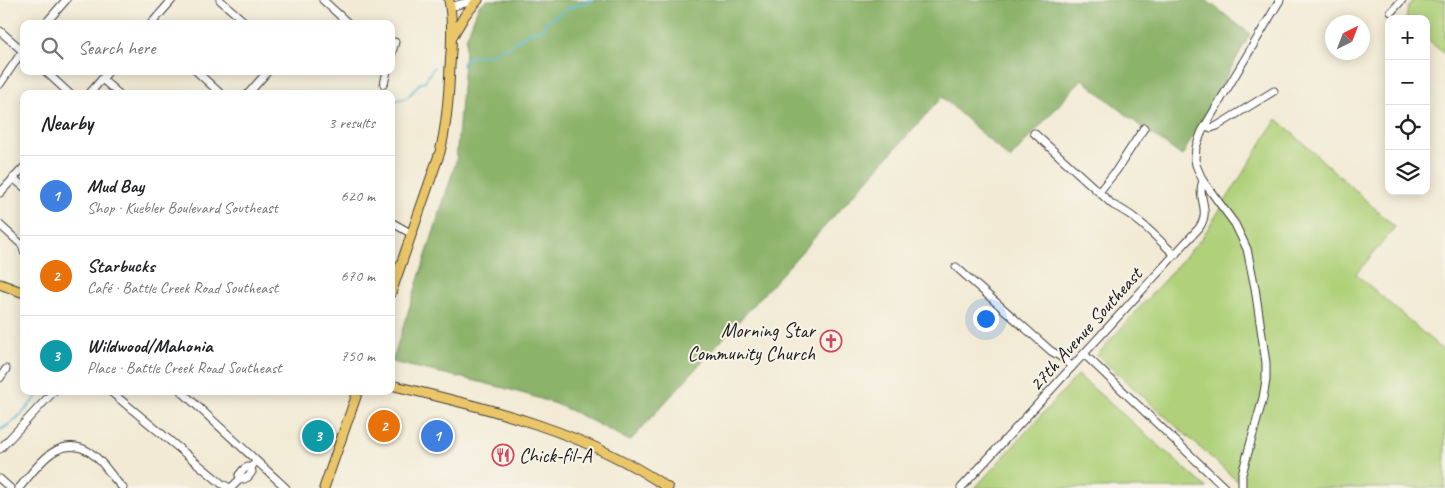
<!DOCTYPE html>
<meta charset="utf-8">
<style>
:root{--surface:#fff;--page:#f2f2f2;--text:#202124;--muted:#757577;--line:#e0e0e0;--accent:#db2777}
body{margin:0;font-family:Caveat,sans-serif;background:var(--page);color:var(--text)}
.controls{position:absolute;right:15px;top:15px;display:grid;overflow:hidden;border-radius:10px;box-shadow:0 2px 12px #0003}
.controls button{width:45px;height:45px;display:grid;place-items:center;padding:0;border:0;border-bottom:1px solid var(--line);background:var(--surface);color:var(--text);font:25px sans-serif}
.compass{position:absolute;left:1325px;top:15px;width:45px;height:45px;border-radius:50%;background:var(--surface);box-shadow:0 2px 12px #0003;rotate:42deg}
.you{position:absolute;left:985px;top:318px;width:18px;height:18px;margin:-12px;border:4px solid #fff;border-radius:50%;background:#1a73e8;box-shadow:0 0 0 8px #1a73e833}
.badge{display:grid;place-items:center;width:32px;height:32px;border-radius:50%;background:var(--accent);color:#fff;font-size:16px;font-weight:700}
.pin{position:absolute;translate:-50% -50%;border:2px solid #fff;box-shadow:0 1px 5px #0006}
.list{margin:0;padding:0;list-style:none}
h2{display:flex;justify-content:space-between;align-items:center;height:65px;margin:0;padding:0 20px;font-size:21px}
h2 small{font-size:16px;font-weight:400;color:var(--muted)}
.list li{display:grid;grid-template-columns:32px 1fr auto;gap:15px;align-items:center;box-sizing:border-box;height:80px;padding:0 20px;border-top:1px solid var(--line)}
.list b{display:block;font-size:19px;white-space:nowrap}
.list p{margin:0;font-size:16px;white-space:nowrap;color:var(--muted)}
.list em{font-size:16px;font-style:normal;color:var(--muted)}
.icon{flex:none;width:28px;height:28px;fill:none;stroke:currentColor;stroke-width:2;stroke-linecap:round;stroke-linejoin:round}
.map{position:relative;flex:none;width:1445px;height:488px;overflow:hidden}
.search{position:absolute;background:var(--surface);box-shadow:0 2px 12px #0003;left:20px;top:20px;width:375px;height:55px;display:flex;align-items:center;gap:12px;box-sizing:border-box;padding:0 18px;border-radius:10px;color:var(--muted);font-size:19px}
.panel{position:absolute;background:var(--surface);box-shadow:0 2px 12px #0003;left:20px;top:90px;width:375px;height:305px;border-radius:10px}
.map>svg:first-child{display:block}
</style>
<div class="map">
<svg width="1445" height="488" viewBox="0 0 1445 488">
<rect width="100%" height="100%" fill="#f7f3e8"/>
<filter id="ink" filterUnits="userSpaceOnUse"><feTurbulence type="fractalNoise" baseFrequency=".02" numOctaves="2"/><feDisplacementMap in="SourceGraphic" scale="10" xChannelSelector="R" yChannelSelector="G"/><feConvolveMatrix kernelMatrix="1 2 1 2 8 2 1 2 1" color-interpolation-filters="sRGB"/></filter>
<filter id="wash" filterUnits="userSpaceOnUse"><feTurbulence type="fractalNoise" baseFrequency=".0096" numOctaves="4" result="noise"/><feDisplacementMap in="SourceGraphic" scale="20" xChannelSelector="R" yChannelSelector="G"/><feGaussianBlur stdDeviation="1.12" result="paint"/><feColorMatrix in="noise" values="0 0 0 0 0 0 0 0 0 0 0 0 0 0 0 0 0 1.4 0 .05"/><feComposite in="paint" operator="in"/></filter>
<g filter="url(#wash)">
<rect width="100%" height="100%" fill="#f2ead4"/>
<!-- green -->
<g fill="#b0d17a" stroke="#66764b">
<polygon points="1414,0 1445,0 1445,54 1426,39 1426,19 1406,19 1408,7"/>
<polygon points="1277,119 1395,227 1356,274 1445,352 1445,488 1245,488 1097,355 1202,238"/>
<polygon points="1078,375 1207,488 975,488"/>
</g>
<!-- forest -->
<path fill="#8cb36a" stroke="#546843" d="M 488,0 L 1206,0 L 1250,34 L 1182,156 L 1139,125 L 1082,79 L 1010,159 L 942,97 L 630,441 C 604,428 574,410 547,401 C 497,384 443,374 392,362 L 456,162 L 466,39 L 479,5 Z"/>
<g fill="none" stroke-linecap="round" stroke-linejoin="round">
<!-- stream -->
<g stroke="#59bbd7" stroke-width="2">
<path d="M 462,66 L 463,62 L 470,57 L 494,54 L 502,48 L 508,48 L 526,34 L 544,28 L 547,21 C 554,19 559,14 565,10 C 575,5 584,2 594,0"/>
<polyline points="391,101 404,99 409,96 419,84 425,81 434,67"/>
<path d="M 0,430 C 18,421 29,406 41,391"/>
</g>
</g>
</g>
<g filter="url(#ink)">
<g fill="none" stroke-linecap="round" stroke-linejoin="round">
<!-- minor casing -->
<g stroke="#3c3b38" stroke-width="9">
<g id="minor">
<polyline points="220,0 247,24"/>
<polyline points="323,0 349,24"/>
<polyline points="450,7 476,0"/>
<polyline points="1391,12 1402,0"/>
<polyline points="45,24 66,0"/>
<polyline points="151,24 172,0"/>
<polyline points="0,31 24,52"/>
<polyline points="391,56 395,42"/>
<polyline points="45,71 70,94"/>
<polyline points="196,71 221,94"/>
<polyline points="102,79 119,94"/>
<polyline points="0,84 24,49"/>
<polyline points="384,84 387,71"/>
<polyline points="89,94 109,71"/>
<polyline points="248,94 268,71"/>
<polyline points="1206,126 1211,128 1217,126 1274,91"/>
<path d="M 1034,133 L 1113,205 C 1137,216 1156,237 1175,255"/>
<polyline points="13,178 24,187"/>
<polyline points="1099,192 1116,171 1144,128"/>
<polyline points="0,193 24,167"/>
<polyline points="391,222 412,234"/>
<polyline points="0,225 22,245 24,251"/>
<polyline points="956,267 1051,351 1063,358 1072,367"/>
<polyline points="1084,354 1225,488"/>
<polyline points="0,378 6,369"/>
<polyline points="110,391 222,484 230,488"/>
<polyline points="181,391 286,488"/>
<polyline points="0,449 54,391"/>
<polyline points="241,478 244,479 248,477 252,472 251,467 253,465"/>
<polyline points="0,479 10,488"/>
<path d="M 19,488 C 35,470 53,439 81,448 C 87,450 93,454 97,458 C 107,467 113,479 123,488"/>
<polyline points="231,488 241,478 239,475 244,469 248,467 251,467"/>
<path d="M 961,488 L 1199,228 C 1212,210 1196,197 1203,181"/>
<polyline points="1242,488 1242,474 1263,398 1266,380 1266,363 1255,288 1247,249 1235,224 1203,181 1196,165 1195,159 1196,147 1202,131 1280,0"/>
</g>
</g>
<!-- major casing -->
<g stroke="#3c3b38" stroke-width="11">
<g id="major">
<polyline points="452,37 465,15 478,0"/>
<polyline points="0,284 24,293"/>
<path d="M 391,293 L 440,152 C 447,124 449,95 450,66 C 452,44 453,22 449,0"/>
<path d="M 391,385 C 487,408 586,431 668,488"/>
<polyline points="324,488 358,391"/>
</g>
</g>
<!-- minor -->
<use href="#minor" stroke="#fff" stroke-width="7"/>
<!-- major -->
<use href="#major" stroke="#ebc669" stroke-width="9"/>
</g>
</g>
<!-- icons -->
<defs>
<g id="church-ring" transform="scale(1.125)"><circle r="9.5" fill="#f7f3e8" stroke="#d1495b" stroke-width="1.5"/><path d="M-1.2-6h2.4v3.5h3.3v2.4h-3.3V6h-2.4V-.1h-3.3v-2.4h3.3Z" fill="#d1495b"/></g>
<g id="restaurant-ring" transform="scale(1.125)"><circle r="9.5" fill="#f7f3e8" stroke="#d1495b" stroke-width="1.5"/><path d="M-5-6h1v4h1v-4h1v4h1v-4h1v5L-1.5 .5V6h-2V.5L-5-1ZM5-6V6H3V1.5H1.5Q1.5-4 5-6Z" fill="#d1495b"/></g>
</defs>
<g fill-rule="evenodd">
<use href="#church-ring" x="831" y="341"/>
<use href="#restaurant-ring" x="503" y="455"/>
</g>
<g text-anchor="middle" stroke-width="4" stroke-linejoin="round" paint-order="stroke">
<!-- street labels -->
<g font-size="20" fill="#1c1c1c" stroke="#f7f3e8">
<text transform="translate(1085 329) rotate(-48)" y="7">27th Avenue Southeast</text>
</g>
<!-- poi labels -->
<g font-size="20" fill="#1c1c1c" stroke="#f7f3e8" text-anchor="end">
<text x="815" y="337">Morning Star<tspan x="815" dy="23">Community Church</tspan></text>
<text x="519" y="462" text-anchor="start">Chick-fil-A</text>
</g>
</g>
</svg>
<div class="controls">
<button>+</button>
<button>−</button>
<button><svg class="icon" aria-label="locate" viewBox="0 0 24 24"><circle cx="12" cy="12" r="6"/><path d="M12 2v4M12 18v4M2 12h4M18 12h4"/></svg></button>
<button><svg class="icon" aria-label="layers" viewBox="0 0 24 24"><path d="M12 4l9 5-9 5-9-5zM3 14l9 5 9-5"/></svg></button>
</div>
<svg class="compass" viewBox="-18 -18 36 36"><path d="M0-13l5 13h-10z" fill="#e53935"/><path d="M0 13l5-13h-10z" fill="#757577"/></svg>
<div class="you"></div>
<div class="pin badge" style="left:437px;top:436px;background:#3f7fe0">1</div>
<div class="pin badge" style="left:384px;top:426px;background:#e8710a">2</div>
<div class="pin badge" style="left:318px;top:436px;background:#0f9aa8">3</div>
<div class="search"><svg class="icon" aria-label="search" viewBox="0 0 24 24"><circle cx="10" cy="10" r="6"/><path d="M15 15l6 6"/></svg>Search here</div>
<section class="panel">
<h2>Nearby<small>3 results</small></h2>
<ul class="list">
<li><span class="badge" style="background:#3f7fe0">1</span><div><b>Mud Bay</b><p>Shop · Kuebler Boulevard Southeast</p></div><em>620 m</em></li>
<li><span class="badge" style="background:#e8710a">2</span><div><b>Starbucks</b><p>Café · Battle Creek Road Southeast</p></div><em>670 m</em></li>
<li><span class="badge" style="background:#0f9aa8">3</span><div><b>Wildwood/Mahonia</b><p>Place · Battle Creek Road Southeast</p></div><em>750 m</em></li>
</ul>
</section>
</div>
